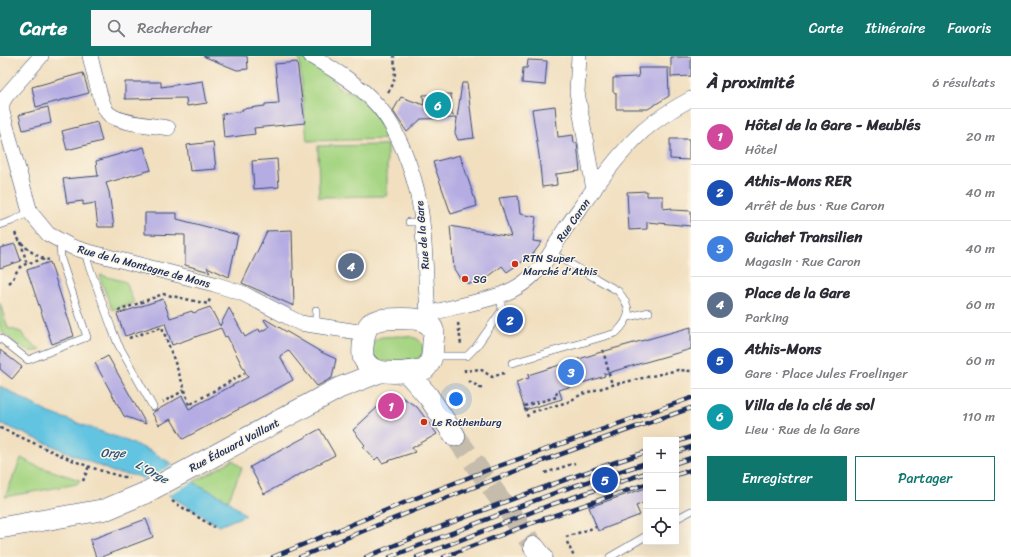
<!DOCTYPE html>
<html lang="fr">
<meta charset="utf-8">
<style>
:root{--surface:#fff;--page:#f7f7f7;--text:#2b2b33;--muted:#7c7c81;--line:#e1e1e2;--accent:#0f766e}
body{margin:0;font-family:Sriracha,sans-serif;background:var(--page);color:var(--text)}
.controls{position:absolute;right:12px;bottom:12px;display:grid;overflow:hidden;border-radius:0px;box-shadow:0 4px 16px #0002}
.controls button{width:36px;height:36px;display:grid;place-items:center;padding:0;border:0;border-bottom:1px solid var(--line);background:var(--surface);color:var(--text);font:20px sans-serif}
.you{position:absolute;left:456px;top:343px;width:14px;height:14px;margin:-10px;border:3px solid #fff;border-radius:50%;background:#1a73e8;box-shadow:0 0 0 6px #1a73e833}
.badge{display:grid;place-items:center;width:26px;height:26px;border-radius:50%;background:var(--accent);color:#fff;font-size:13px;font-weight:700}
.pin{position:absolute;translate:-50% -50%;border:2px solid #fff;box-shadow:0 1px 4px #0006}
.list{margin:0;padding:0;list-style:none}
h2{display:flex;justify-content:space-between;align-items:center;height:52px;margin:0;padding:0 16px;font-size:17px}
h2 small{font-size:13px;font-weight:400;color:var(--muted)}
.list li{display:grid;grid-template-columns:26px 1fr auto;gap:12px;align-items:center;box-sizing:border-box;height:56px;padding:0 16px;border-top:1px solid var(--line)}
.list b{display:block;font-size:15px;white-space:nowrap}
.list p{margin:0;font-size:13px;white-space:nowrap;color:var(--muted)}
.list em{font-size:13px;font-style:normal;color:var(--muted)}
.actions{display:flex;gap:8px;padding:12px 16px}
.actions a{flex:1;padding:9px 0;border:1px solid var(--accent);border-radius:0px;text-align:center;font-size:14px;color:var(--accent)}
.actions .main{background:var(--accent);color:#fff}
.icon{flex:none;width:22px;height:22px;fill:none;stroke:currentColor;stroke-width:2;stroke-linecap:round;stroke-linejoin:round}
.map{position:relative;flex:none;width:691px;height:501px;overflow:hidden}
header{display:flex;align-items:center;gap:24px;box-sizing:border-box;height:56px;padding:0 20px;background:var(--accent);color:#fff}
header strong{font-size:19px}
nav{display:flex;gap:22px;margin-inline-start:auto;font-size:14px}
.search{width:280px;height:36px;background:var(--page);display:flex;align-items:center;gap:10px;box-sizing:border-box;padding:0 14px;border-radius:0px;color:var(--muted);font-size:15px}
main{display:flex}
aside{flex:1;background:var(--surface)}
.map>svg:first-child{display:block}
</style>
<header>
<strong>Carte</strong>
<div class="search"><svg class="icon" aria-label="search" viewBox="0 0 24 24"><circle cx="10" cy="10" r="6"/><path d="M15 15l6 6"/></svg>Rechercher</div>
<nav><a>Carte</a><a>Itinéraire</a><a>Favoris</a></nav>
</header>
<main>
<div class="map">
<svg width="691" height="501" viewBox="0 0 691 501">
<rect width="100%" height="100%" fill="#fcf5e5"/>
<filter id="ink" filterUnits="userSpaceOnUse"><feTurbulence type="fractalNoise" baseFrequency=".025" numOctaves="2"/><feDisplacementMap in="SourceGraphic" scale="8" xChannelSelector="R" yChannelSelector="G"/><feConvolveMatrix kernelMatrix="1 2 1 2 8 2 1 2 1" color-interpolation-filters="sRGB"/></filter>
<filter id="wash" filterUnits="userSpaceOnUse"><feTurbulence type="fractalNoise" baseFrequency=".012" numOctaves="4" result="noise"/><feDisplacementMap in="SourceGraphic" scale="16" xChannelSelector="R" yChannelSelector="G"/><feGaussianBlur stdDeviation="0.9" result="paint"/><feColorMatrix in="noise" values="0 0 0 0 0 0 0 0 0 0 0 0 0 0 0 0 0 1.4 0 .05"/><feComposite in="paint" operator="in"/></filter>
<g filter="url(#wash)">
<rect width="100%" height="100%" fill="#f1dfbf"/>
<!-- green -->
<g fill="#a6d583" stroke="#608270">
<polygon points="299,0 331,20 335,28 342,34 352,36 364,45 386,71 390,83 307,85"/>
<polygon points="387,89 387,140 319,141 318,90"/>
<polygon points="101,219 126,226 134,247 112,254 100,222"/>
<path d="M 0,247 L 8,272 L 21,276 L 27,284 L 41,294 C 25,300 12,284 0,274 Z"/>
<path d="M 382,281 C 394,281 424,275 423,294 C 422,301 417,304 412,305 L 381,306 L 373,300 C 372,291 371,284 382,281 Z"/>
<polygon points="21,402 34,409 80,424 77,428 5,441"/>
<polygon points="233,404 242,412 228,445 193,426"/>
</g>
<!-- water -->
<polygon fill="#63c4e1" stroke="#3f7aa0" points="0,330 47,356 127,385 151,395 172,408 195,427 224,442 246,459 219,470 138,420 113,416 0,367"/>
<!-- pier -->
<polygon fill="#f1dfbf" points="174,408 195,425 166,440 142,425"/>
<g id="blocks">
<!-- building -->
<g fill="#b4ace3">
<polygon points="203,0 247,0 248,13 237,14"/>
<polygon points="671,1 691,1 691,20 671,21"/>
<polygon points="528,4 547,5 545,29 522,27 523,12 527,12"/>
<polygon points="297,6 305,67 254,72 255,78 224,82 222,58 242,55 242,53 265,50 265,48 279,47 275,8"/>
<polygon points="638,12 668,12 669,40 648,53 616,53 616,37 613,36 613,22 639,21"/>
<polygon points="83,17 89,37 36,51 32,31"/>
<polygon points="203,25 207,47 187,50 186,42 125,43 125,26 161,26 161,31"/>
<polygon points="462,27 467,27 474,82 458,84 455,77"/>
<polygon points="451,38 452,59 457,62 421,63 407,76 393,55 401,41 424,49 423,39"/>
<polygon points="555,50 558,81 573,79 574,87 577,87 580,115 556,118 557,129 542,131 539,99 532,53"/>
<polygon points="48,51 51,67 23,74 19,59"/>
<polygon points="97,66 102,85 67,94 62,75"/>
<polygon points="670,83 689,83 689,104 670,103"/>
<polygon points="213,86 216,113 190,115 187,89"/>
<polygon points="144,91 151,114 106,127 109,136 114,171 98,171 95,147 83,149 83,145 67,147 63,123 98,120 96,105"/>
<polygon points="460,99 477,150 451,158 433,106"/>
<polygon points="277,103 279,131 254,133 252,105"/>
<polygon points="647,135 647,140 663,140 663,153 672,152 672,154 691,155 691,170 647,166 647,173 629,174 627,136"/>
<polygon points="518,140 520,158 536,161 533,185 542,186 533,198 507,216 502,210 483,225 469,228 461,224 454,213 450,170 511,181 499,142"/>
<polygon points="145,157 177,157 177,163 238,179 229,221 207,211 210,216 185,209 185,179 145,178"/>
<polygon points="292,174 294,250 242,227 267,175"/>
<polygon points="15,188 21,205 0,212 0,192"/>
<polygon points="50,206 74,280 52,288 27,214"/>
<polygon points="163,243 170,262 192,255 193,257 210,251 220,270 229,252 245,281 259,273 260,276 269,271 264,264 265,263 321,296 336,303 332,322 317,330 288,294 280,300 293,324 183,383 171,363 159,369 152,357 182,340 189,353 248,321 227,280 225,281 221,272 172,289 165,267 125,280 117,258"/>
<polygon points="691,271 691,293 604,318 605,320 559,334 562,343 525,354 516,326 529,322 528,319 598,297"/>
<polygon points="0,294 22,311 12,323 0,313"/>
<polygon points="108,300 146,368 124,360 95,307"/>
<polygon points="394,336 417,351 437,378 412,392 415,396 382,407 378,401 375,404 363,391 365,389 353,374"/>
<polygon points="320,373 335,399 264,438 250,411"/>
<polygon points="646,432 646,446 636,450 640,459 598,475 589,451"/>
<polygon points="146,463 153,481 101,501 96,501 90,484"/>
</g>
</g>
</g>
<g filter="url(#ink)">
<use href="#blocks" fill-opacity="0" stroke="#3b496d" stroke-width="1"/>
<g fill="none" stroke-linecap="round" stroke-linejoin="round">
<!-- secondary-tunnel -->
<polyline stroke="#c6bcac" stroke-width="21" stroke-dasharray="21 10" stroke-linecap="butt" points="455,380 534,491"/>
<!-- lane casing -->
<g stroke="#3b496d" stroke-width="8">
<g id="lane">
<polyline points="409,166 422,166"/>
<polyline points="0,169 12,165 30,156"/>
<polyline points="85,195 88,207 112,273 118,288 153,351"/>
<polyline points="316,254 316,270"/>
<polyline points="629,261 649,256"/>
<polyline points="0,282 28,304 87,281 61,203 60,185"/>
<polyline points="434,300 467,300 476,291 502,254 500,239"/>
<path d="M 512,307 L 616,277 C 631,262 633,253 618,235 L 551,197"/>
<polyline points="676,463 691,455"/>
<polyline points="610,501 646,480"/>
</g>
</g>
<!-- street casing -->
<g stroke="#3b496d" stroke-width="16">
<g id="street">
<polyline points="41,0 6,40 2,47 2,56 30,156 48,178 72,191 85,195 214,228 242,237 300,267 365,277"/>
<path d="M 90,0 C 93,11 101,52 109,58 C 121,68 152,69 168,72"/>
<path d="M 311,0 C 333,13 360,29 377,49 C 389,62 396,77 403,93 C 410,110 416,127 419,145 C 426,182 425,220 428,257"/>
<polyline points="579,0 577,36 594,134"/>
<path d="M 416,263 C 447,249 482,249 512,234 C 520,230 528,224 534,218 C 548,206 555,188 565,173 C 589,140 614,102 643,75 C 658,62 674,52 691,43"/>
</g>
</g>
<!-- secondary casing -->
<g stroke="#3b496d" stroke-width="22">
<g id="secondary">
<path d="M 385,263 C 399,263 432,258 434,278 C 434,281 433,284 433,287 C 432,299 433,304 425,313 C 412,316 385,319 373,313 C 369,310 364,305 363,301 C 362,292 364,274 370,268 C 374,264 380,264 385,263 Z"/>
<polyline points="407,316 428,340 455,380"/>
<polyline points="199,408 339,332 380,316"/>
<polyline points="0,472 107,453 145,437"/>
<polyline points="534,491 542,501"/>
</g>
</g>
<!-- path -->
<g stroke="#3b496d" stroke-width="2.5" stroke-dasharray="3 3" stroke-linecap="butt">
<path d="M 388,36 C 397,26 395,13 394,0"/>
<path d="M 15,177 C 20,189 37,202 49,204"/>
<polyline points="21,186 27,209"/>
<path d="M 9,227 C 14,223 15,218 18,213 C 23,207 38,205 45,203"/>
<polyline points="118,255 163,238 208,248 210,243"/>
<polyline points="458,267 461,288"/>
<polyline points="129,282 162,271 185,334 163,346"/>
<polyline points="603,294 612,329"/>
<polyline points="465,313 465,315 480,313 492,321 504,317"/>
<polyline points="469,325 484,334"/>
<polyline points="185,334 189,349 245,317"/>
<polyline points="532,356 568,346 582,338 612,329 678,314 691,315"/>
<polyline points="528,361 524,350 557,341 556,335"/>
<path d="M 0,372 C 42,390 84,413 129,422"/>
<polyline points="545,417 575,407"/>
<polyline points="83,425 89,410"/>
<polyline points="172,445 214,471"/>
<polyline points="566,481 596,471"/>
<polyline points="567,486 574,501"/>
</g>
<!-- lane -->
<use href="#lane" stroke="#fff" stroke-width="7"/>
<!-- street -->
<use href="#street" stroke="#fff" stroke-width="15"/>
<!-- secondary -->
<use href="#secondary" stroke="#fff" stroke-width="21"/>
<!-- rail casing -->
<g stroke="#1b2f5e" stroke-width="4.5">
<g id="rail">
<polyline points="676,386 691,381"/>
<polyline points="676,396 691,391"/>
<polyline points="676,407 691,402"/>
<polyline points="676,419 691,414"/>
<polyline points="273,501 406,446 485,415 691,342"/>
<path d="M 300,501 C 429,447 559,397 691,352"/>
<path d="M 366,501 C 458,463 551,427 646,396"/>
<polyline points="390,501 562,434 646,407"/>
<polyline points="417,501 550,449 646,417"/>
<polyline points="444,501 532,467 646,428"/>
</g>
</g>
<!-- rail -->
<use href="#rail" stroke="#fcf5e5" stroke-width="3" stroke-dasharray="9" stroke-linecap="butt"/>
<!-- secondary-bridge casing -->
<g stroke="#3b496d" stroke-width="22" stroke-linecap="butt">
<polyline id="secondary-bridge" points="145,437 199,408"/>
</g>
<!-- secondary-bridge -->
<use href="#secondary-bridge" stroke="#fff" stroke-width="21"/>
</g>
</g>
<!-- markers -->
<g fill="#c8321e" stroke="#fcf5e5" stroke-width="1.5">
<circle cx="515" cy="208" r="4"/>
<circle cx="465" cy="223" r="4"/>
<circle cx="424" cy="366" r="4"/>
</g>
<g text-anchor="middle" stroke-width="3" stroke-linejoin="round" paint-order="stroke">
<!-- street labels -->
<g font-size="11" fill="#1b2f5e" stroke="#fcf5e5">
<text transform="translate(573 164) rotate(-55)" y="4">Rue Caron</text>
<text transform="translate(422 179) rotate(-95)" y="4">Rue de la Gare</text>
<text transform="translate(144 210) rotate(15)" y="4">Rue de la Montagne de Mons</text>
<text transform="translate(234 389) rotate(-28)" y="4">Rue Édouard Vaillant</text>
</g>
<!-- poi labels -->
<g font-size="11" fill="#1b2f5e" stroke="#fcf5e5" text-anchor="start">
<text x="523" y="206">RTN Super<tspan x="523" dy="13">Marché d'Athis</tspan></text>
<text x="473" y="227">SG</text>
<text x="432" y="370">Le Rothenburg</text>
</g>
<!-- water labels -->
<g font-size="12" font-style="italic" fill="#2d547f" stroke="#fcf5e5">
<text x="113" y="401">Orge</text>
<text transform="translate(152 416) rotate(29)" y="4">L'Orge</text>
</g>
</g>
</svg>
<div class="controls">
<button>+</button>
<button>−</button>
<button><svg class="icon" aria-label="locate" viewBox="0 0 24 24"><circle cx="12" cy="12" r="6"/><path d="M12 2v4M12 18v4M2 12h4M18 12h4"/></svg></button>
</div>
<div class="you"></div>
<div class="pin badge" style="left:391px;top:350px;background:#d1479c">1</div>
<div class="pin badge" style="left:510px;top:264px;background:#1a4fb4">2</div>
<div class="pin badge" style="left:571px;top:316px;background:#3f7fe0">3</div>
<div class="pin badge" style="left:351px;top:210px;background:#5c6f8a">4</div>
<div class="pin badge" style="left:605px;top:424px;background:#1a4fb4">5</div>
<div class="pin badge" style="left:438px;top:49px;background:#0f9aa8">6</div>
</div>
<aside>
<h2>À proximité<small>6 résultats</small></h2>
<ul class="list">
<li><span class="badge" style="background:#d1479c">1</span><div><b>Hôtel de la Gare - Meublés</b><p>Hôtel</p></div><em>20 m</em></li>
<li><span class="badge" style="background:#1a4fb4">2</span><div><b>Athis-Mons RER</b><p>Arrêt de bus · Rue Caron</p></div><em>40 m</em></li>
<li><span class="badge" style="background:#3f7fe0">3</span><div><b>Guichet Transilien</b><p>Magasin · Rue Caron</p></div><em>40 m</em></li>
<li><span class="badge" style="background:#5c6f8a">4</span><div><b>Place de la Gare</b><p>Parking</p></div><em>60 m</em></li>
<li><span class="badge" style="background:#1a4fb4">5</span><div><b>Athis-Mons</b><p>Gare · Place Jules Froelinger</p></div><em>60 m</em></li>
<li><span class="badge" style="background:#0f9aa8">6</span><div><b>Villa de la clé de sol</b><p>Lieu · Rue de la Gare</p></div><em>110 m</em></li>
</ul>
<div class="actions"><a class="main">Enregistrer</a><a>Partager</a></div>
</aside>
</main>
